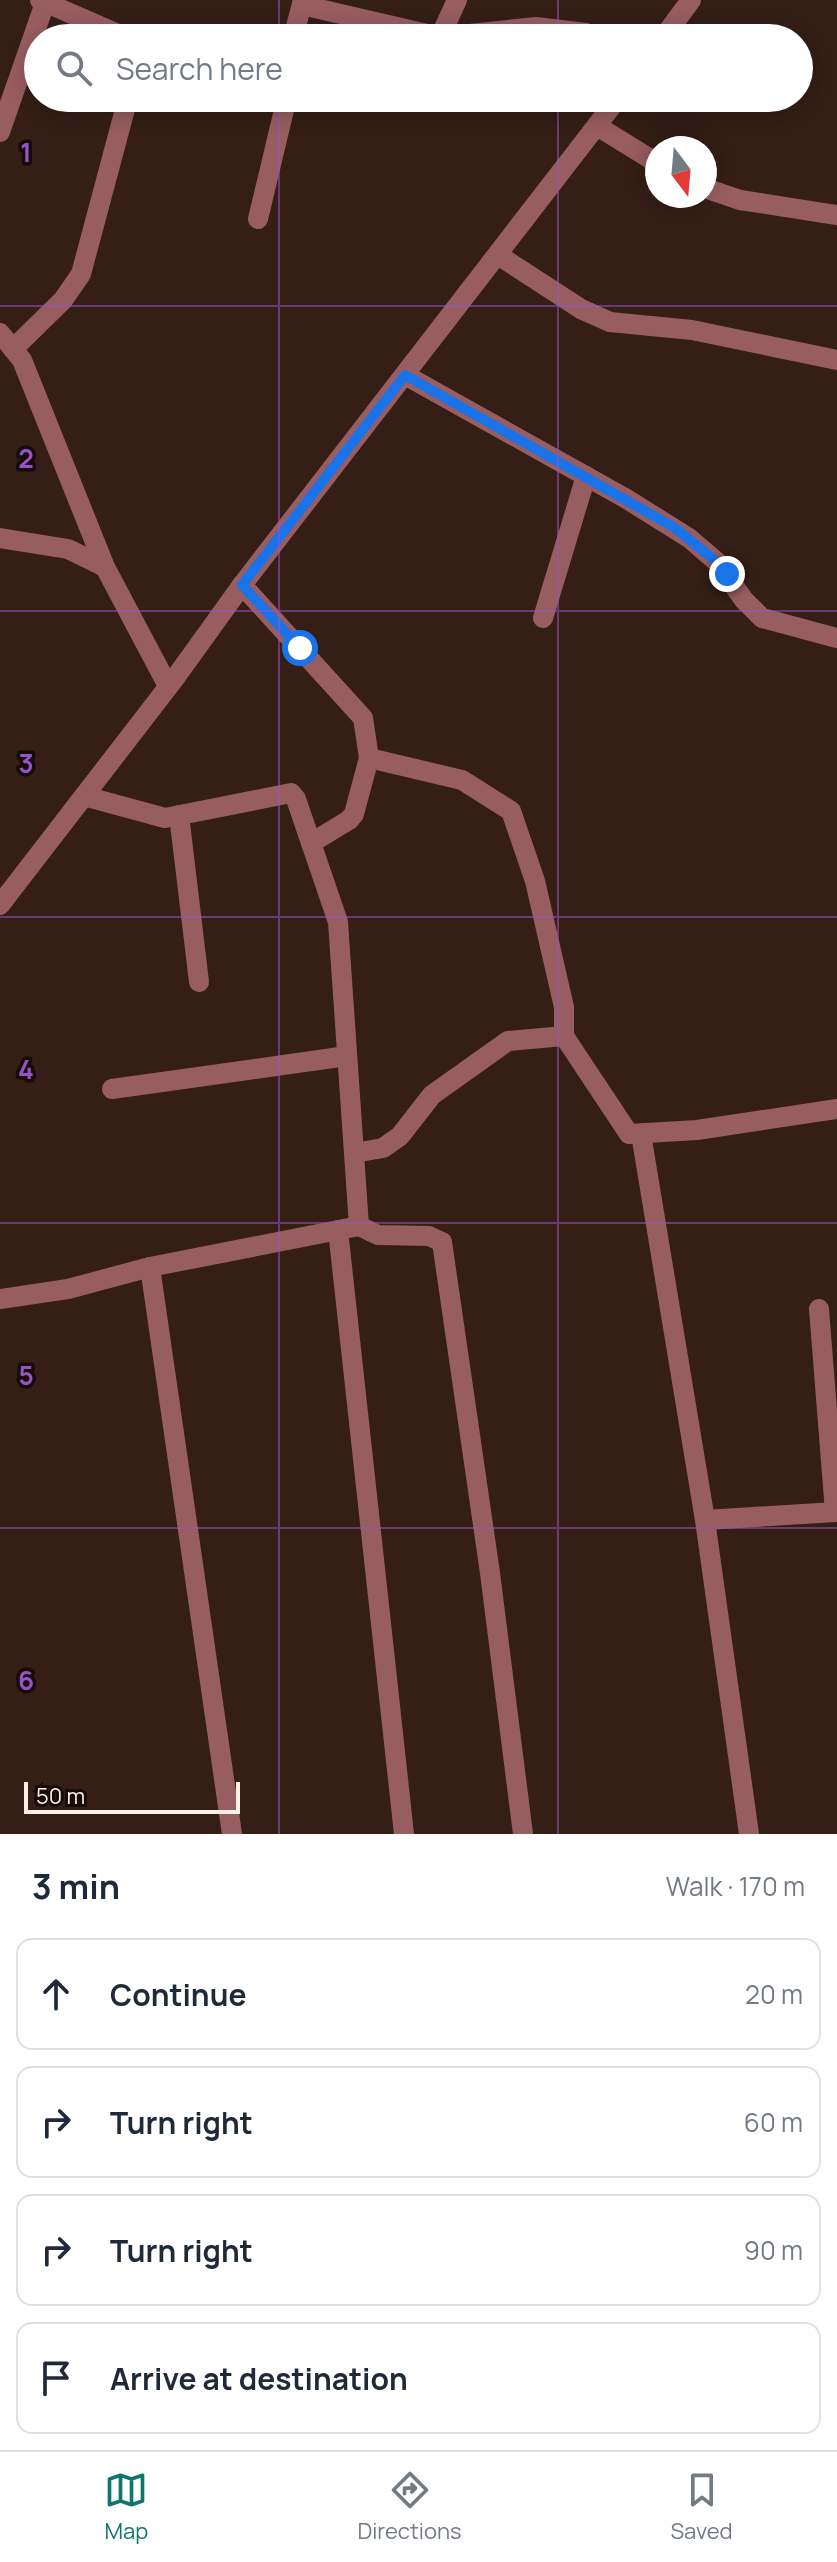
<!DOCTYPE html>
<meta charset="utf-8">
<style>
:root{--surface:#fff;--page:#f2f2f3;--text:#1f2937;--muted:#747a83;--line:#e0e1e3;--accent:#0f766e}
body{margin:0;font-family:Manrope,sans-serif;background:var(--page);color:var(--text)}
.compass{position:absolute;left:645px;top:136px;width:72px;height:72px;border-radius:50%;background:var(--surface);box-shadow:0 4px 20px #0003;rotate:164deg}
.scale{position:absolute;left:24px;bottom:20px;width:216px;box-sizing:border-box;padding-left:8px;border:4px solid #ffefe9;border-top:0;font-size:22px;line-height:28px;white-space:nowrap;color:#ffefe9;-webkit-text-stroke:6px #150b08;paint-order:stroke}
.stop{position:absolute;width:24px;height:24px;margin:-18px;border:6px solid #1a73e8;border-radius:50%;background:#fff}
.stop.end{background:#1a73e8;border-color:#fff;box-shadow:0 2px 8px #0008}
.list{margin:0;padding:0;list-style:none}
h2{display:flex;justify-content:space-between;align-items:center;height:104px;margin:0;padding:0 32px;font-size:34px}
h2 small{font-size:26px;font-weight:400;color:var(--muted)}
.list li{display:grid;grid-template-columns:52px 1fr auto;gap:24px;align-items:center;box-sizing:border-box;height:112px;margin:0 16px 16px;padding:0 16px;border:2px solid var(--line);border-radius:16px}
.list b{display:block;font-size:30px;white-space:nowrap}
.list em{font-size:26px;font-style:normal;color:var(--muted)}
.icon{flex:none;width:44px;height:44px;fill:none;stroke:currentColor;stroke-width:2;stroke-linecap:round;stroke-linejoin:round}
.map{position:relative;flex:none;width:837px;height:1834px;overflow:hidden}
.search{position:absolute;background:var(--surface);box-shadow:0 4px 20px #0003;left:24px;right:24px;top:24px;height:88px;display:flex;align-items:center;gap:20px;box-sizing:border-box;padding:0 28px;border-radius:44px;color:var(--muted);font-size:30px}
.sheet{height:616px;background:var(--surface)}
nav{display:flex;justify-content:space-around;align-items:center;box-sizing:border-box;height:112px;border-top:2px solid var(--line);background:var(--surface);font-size:22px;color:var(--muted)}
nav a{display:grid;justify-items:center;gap:4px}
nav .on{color:var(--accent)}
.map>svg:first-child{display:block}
</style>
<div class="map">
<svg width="837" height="1834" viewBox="0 0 837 1834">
<rect width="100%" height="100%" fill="#341e16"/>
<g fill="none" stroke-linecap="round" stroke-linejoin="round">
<!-- minor -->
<g stroke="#985d61" stroke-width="20">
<polyline points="40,0 127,38"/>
<polyline points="302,5 440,37 536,27 586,33 599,38"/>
<polyline points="440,37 457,0"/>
<polyline points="293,38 303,0"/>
<polyline points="597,126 657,163"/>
<polyline points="0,132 46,0"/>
<polyline points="705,188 740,200 837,215"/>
<polyline points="258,219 284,110 280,98"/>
<polyline points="498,255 581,309 610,322 692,330 837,360"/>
<polyline points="0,333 22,360 105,567 168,686"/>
<polyline points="13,349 63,300 81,274 128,98"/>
<polyline points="405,375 625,498 689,538 717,562 744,600 762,618 837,638"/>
<polyline points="0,538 68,549 105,567"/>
<polyline points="242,585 363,718 369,758 462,780 511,811 535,881 564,1007 564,1036 629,1134 697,1130 837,1109"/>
<polyline points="543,618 586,476"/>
<polyline points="84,796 165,818 291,793 296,799 338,922 359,1226 150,1267 232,1834"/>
<polyline points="179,815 199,982"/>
<polyline points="311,843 349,820 354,814 369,758"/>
<polyline points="112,1089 347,1056"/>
<polyline points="641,1134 705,1520 749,1834"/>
<polyline points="354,1153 383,1148 400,1136 432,1095 508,1041 564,1036"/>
<polyline points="359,1226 378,1235 429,1236 442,1242 490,1573 523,1834"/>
<polyline points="338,1230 404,1834"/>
<polyline points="0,1299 68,1289 150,1267"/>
<polyline points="705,1520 835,1512 819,1309"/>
</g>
<!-- tertiary -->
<g stroke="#985d61" stroke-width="20">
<polyline points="663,38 691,0"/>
<polyline points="0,905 175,678 242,585 618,98"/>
</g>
</g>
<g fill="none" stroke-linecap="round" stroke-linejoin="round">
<!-- route -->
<polyline stroke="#1a73e8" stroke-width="10" points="300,648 242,585 405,375 675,528 717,562 727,574"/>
</g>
<!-- grid -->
<path fill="none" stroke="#9553c7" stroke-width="2" stroke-opacity="0.55" d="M 279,0 L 279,38M 558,0 L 558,38M 279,98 L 279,1834M 558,98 L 558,1834M 0,306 L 837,306M 0,611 L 837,611M 0,917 L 837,917M 0,1223 L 837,1223M 0,1528 L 837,1528"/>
<g font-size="26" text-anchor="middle" font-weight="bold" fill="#9553c7" stroke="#150b08" stroke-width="7" stroke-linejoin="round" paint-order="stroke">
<text x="26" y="162">1</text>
<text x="26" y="468">2</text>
<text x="26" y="773">3</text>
<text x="26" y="1079">4</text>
<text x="26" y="1385">5</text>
<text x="26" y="1690">6</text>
</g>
</svg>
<svg class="compass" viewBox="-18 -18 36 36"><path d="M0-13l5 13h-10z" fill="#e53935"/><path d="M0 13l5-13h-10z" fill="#747a83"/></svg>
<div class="scale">50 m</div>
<div class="stop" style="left:300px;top:648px"></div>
<div class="stop end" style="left:727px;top:574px"></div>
<div class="search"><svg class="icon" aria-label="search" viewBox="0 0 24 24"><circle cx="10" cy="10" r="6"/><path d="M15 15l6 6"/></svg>Search here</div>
</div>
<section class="sheet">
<h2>3 min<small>Walk · 170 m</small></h2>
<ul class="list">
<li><svg class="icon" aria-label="ahead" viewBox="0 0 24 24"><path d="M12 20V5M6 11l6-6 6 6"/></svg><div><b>Continue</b></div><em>20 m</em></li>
<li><svg class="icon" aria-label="right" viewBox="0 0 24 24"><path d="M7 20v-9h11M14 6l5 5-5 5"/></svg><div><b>Turn right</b></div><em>60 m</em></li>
<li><svg class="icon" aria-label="right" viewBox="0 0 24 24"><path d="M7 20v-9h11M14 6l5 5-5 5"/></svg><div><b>Turn right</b></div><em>90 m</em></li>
<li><svg class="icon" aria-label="arrive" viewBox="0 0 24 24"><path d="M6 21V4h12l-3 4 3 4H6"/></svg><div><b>Arrive at destination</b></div></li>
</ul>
</section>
<nav>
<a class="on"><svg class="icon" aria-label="map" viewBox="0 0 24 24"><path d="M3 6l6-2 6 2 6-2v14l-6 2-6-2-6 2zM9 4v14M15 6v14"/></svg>Map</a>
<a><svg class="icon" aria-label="directions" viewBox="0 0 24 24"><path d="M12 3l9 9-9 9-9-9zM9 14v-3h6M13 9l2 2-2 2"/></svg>Directions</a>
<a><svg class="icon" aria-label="saved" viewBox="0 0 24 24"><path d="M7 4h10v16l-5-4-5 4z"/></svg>Saved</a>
</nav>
